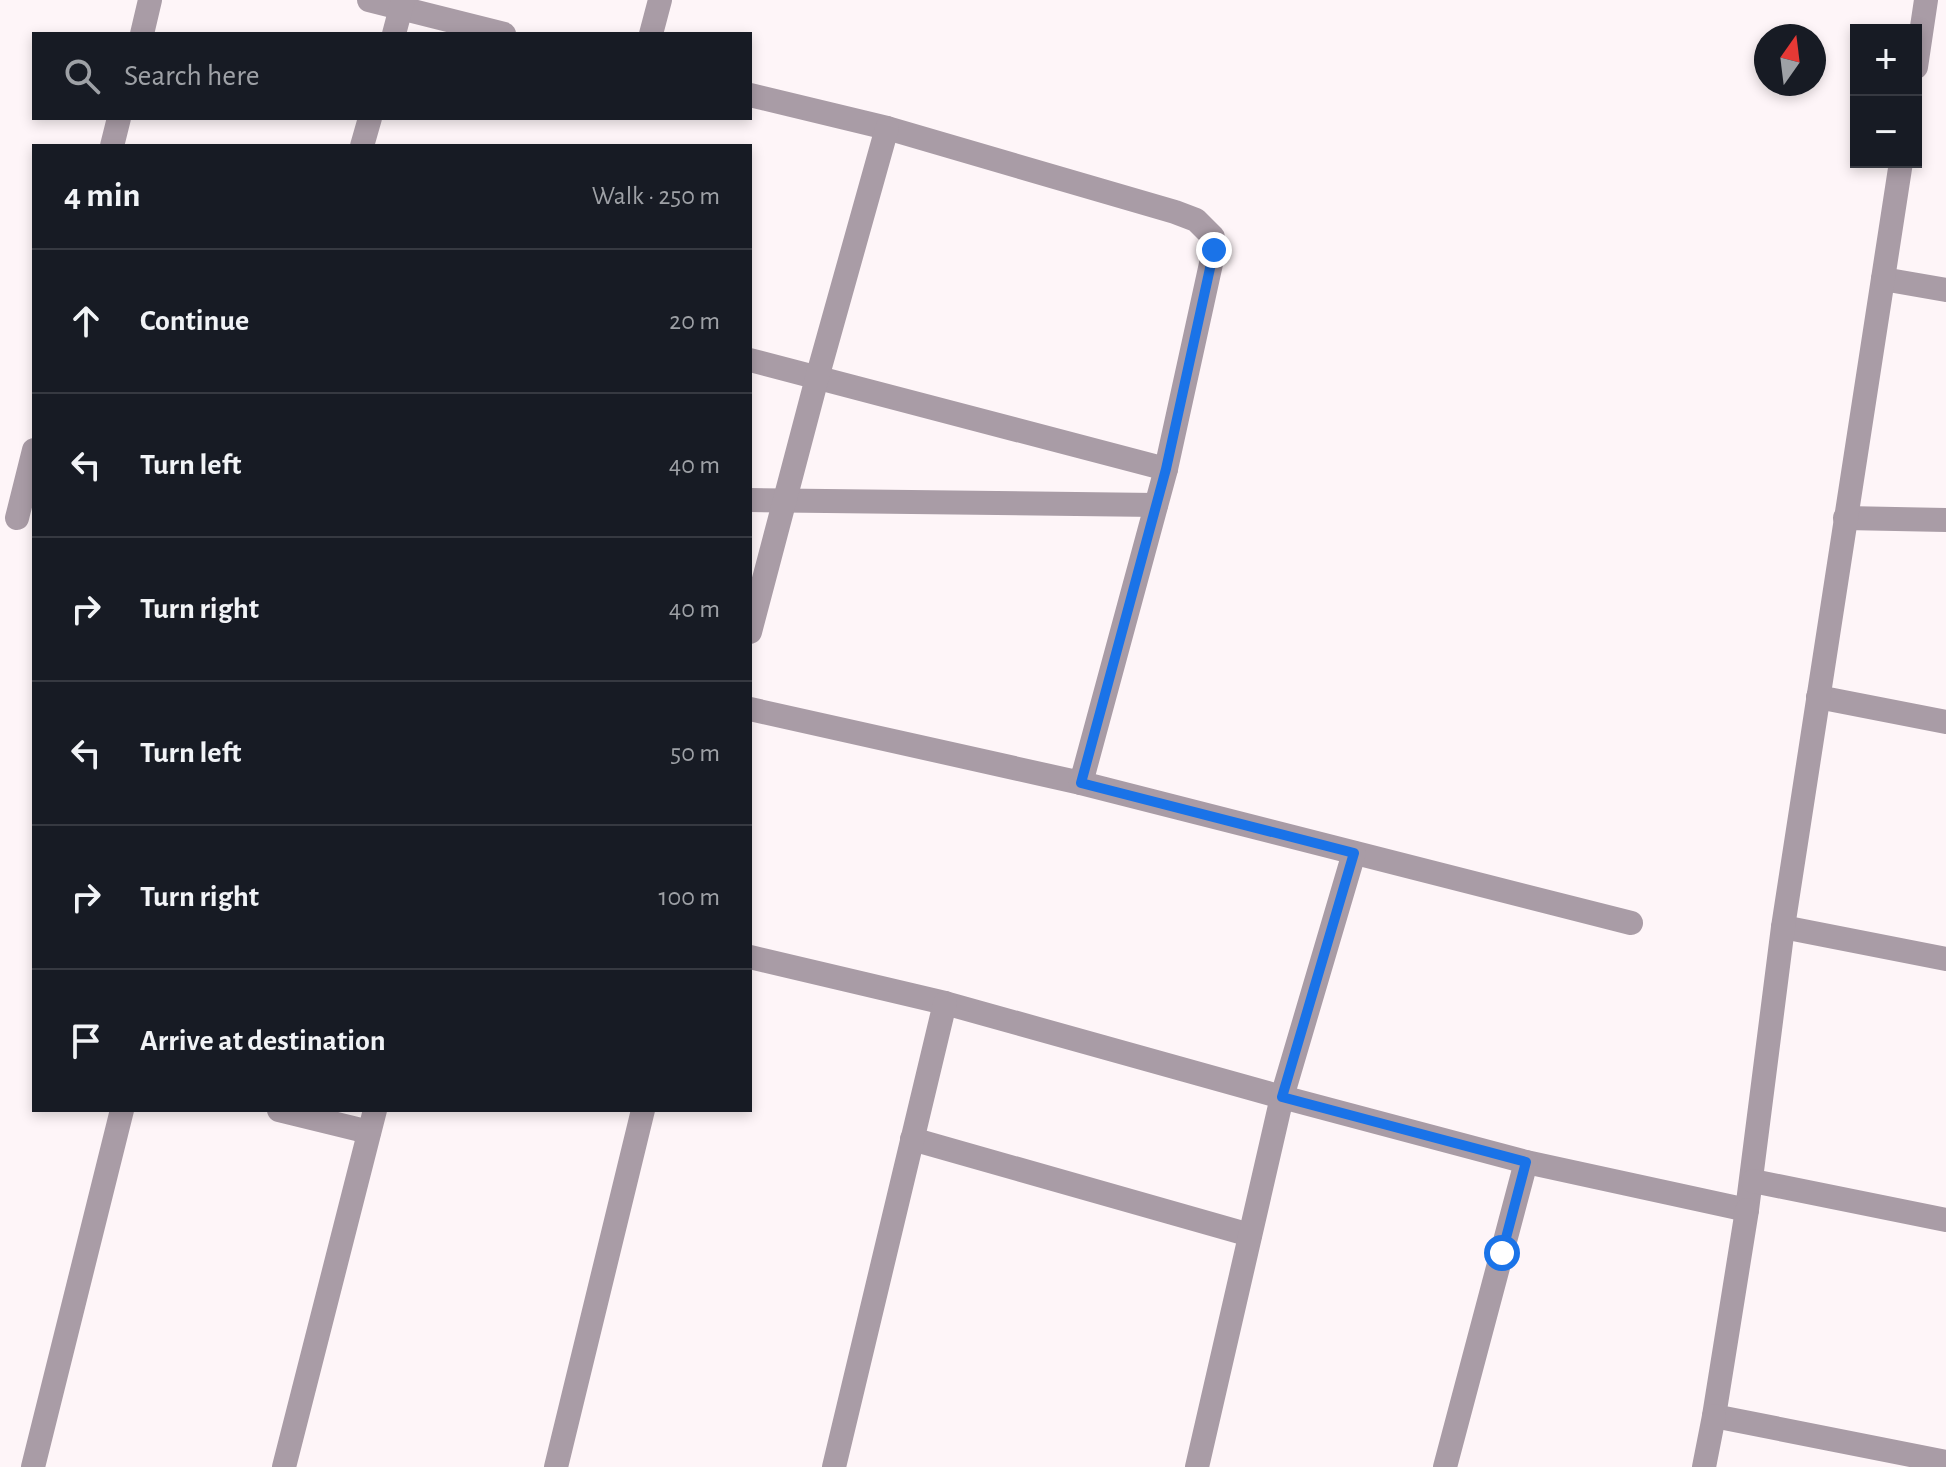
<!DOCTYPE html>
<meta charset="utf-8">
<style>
:root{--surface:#171b24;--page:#242831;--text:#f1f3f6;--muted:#9ea1a6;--line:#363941}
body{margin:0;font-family:"Alegreya Sans",sans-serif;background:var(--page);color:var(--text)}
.controls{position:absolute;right:24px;top:24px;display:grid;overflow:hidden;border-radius:0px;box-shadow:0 4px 12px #0003}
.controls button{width:72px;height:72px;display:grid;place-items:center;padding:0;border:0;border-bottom:2px solid var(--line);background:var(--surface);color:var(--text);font:40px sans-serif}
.compass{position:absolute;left:1754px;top:24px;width:72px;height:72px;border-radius:50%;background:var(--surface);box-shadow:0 4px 12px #0003;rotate:14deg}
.stop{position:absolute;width:24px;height:24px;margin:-18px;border:6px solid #1a73e8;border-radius:50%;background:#fff}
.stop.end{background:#1a73e8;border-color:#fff;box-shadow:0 2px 8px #0008}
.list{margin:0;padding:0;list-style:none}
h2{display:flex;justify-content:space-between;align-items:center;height:104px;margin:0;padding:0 32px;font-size:34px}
h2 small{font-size:26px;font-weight:400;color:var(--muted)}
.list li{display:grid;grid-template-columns:52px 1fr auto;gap:24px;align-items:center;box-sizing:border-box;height:144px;padding:0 32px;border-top:2px solid var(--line)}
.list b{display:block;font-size:30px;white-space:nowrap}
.list em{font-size:26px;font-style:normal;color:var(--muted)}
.icon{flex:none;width:44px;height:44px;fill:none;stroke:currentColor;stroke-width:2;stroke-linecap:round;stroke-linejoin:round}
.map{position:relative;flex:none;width:1946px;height:1467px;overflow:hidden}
.search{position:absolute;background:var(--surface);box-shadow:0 4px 12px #0003;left:32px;top:32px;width:720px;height:88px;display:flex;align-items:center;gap:20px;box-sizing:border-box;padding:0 28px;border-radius:0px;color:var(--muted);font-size:30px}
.panel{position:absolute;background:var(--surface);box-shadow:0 4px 12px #0003;left:32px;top:144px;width:720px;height:968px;border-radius:0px}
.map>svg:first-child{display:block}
</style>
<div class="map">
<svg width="1946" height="1467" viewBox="0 0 1946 1467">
<rect width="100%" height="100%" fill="#fef5f8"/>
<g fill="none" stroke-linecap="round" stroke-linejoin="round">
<!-- minor -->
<g stroke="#a99ca6" stroke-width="24">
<polyline points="369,0 504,34"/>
<polyline points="142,34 150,0"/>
<polyline points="394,34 403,0"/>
<polyline points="651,34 660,0"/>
<polyline points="1916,67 1926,0"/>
<polyline points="750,95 887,128 1175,212 1196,220 1213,237 1214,250 1166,469 1081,783 750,709"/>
<polyline points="112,146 119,118"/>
<polyline points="362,146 370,118"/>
<polyline points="1883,279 1946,290"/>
<polyline points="750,360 1166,469"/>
<polyline points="750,500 1156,505"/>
<polyline points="17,518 34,450"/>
<polyline points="1845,518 1946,520"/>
<polyline points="750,632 817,378 887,128"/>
<polyline points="1818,697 1946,722"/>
<polyline points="1081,783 1631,923"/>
<polyline points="1783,927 1946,959"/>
<polyline points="750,957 945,1003 1282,1097 1526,1162 1747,1210 1783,927 1901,162"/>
<polyline points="279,1110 369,1132"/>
<polyline points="912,1139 1250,1235"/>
<polyline points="1753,1181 1946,1220"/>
<polyline points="1747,1210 1714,1416 1946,1462"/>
<polyline points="33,1467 122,1110"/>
<polyline points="284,1467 375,1110"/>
<polyline points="556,1467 643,1110"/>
<polyline points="834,1467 945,1003"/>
<polyline points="1197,1467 1282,1097 1354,853"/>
<polyline points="1445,1467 1526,1162"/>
<polyline points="1704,1467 1714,1416"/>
</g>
</g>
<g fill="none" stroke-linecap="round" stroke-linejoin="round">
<!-- route -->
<polyline stroke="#1a73e8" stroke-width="10" points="1214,250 1166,469 1081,783 1354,853 1282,1097 1526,1162 1502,1253"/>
</g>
</svg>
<div class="controls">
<button>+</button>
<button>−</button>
</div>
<svg class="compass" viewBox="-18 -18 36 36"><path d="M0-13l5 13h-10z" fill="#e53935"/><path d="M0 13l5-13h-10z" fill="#9ea1a6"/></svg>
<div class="stop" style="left:1502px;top:1253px"></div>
<div class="stop end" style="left:1214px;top:250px"></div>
<div class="search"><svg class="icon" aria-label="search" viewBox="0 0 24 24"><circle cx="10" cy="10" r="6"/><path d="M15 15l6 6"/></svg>Search here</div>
<section class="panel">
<h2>4 min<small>Walk · 250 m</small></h2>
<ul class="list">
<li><svg class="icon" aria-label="ahead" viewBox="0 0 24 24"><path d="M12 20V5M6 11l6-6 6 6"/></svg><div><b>Continue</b></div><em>20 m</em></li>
<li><svg class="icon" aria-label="left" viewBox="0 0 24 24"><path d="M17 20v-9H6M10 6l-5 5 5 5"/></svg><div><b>Turn left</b></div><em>40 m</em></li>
<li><svg class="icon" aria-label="right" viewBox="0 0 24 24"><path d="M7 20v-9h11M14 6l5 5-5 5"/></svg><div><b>Turn right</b></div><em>40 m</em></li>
<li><svg class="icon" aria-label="left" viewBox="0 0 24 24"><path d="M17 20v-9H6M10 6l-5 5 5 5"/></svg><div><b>Turn left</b></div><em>50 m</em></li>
<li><svg class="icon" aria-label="right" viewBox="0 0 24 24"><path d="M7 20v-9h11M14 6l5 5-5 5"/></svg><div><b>Turn right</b></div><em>100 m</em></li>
<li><svg class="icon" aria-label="arrive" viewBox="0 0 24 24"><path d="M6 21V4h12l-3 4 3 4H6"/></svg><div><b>Arrive at destination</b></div></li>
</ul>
</section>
</div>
